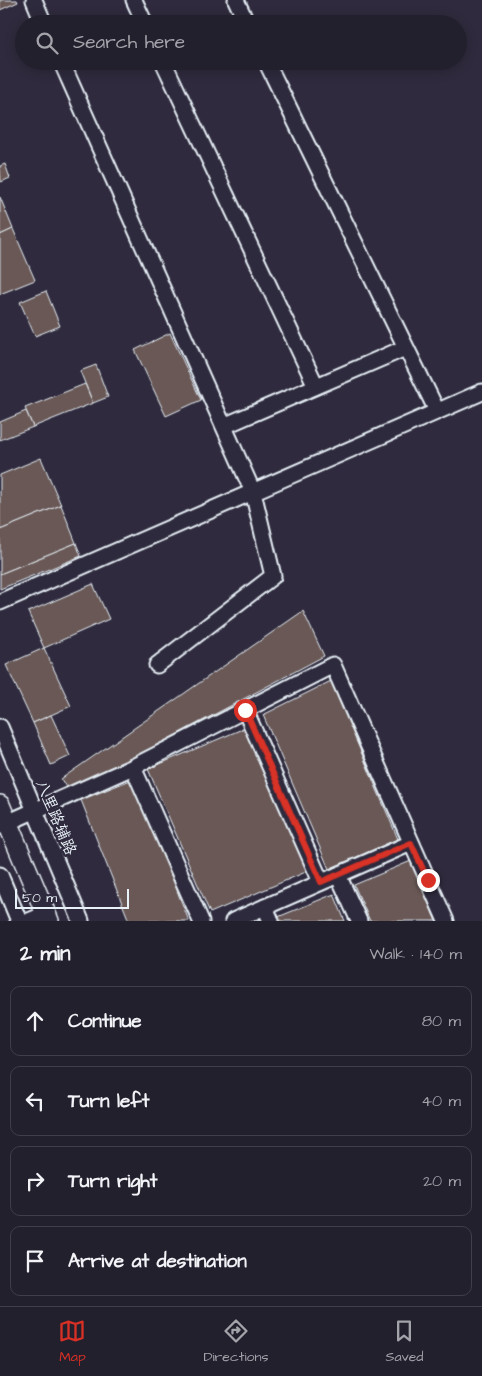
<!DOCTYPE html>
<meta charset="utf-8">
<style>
:root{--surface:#23202e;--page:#2f2d3a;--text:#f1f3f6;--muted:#a3a3aa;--line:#403e4a;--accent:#d93025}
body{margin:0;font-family:"Architects Daughter","LXGW WenKai TC",sans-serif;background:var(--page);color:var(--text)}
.scale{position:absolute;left:15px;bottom:12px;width:114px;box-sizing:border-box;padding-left:5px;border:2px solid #e8f1f8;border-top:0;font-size:14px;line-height:18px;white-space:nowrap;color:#e8f1f8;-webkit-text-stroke:4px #2f2a3d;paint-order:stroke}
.stop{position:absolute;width:15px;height:15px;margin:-11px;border:4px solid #d93025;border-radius:50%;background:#fff}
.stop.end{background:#d93025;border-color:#fff;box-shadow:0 1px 5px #0008}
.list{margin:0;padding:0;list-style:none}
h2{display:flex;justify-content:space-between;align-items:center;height:65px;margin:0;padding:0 20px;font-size:21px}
h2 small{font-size:16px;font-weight:400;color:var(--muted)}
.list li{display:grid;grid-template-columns:32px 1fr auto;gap:15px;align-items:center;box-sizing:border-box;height:70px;margin:0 10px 10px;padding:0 10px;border:1px solid var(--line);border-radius:10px}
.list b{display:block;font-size:19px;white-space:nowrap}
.list em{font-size:16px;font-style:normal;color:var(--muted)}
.icon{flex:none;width:28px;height:28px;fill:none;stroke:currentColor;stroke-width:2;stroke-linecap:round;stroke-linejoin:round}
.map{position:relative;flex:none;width:482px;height:921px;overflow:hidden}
.search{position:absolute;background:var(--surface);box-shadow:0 2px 12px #0003;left:15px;right:15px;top:15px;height:55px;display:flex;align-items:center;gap:12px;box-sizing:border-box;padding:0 18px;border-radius:28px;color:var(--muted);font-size:19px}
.sheet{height:385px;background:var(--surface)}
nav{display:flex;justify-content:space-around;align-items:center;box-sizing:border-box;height:70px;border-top:1px solid var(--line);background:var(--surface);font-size:14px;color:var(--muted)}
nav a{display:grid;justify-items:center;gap:2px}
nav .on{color:var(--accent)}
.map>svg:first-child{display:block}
</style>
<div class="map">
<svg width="482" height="921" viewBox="0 0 482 921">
<rect width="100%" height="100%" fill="#2f2a3d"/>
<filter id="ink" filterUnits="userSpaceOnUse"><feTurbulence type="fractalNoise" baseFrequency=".02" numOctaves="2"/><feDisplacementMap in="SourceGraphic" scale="10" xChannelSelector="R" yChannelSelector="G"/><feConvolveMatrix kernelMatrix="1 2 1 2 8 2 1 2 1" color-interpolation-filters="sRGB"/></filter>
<g filter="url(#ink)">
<!-- building -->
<g fill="#695957" stroke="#e8f1f8">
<polygon points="0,0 17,0 18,2 0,10"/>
<polygon points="5,164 10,178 1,182 0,166"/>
<polygon points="0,197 13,229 0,235"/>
<polygon points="13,229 35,280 0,294 0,235"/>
<polygon points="46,291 60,326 35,336 20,302"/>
<polygon points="170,333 201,400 166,416 135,350"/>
<polygon points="96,365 108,397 93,403 80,371"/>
<polygon points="85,384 93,403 33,427 25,408"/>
<polygon points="26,411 33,427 0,440 0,422"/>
<polygon points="41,458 61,505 0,530 0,475"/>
<polygon points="61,505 76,543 0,574 0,530"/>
<polygon points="76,543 81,556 0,589 0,574"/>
<polygon points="93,584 109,619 44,648 28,612"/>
<polygon points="303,611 324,656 69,792 61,779"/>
<polygon points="44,648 71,706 33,723 6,665"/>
<polygon points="331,681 398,839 329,869 263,715"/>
<polygon points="51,715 70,756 51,765 33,723"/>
<polygon points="247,727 308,871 210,913 148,769"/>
<polygon points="133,779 189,921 129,921 81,800"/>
<polygon points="411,861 436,921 370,921 354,885"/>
<polygon points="334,894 345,921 280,921 278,917"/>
</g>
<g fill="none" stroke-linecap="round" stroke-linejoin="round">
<!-- minor casing -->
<g stroke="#e8f1f8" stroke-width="19">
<g id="minor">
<polyline points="34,0 44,24"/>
<polyline points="134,0 145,24"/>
<polyline points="236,0 247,24"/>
<polyline points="61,61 253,492 273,576 157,665"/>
<polyline points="163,61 316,386"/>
<polyline points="266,61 437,411"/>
<polyline points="224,426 405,348"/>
<polyline points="0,602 482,392"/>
<polyline points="245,710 321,882"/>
<polyline points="0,727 81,921"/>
<polyline points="133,767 201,921"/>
<polyline points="0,826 133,767 333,665 446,921"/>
<polyline points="0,875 19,921"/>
<polyline points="338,875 359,921"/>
<polyline points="265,907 271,921"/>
<polyline points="29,921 46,914"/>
<polyline points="233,921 411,843"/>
</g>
</g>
<!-- major casing -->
<g stroke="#e8f1f8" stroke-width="22">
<polyline id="major" points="0,805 49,921"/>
</g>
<!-- minor -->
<use href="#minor" stroke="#2f2a3d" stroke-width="15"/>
<!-- major -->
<use href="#major" stroke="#2f2a3d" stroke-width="19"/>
</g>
</g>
<g fill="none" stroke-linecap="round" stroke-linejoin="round" filter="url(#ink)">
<!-- route -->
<polyline stroke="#d93025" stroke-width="6" points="245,710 321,882 411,843 428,880"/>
</g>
<g text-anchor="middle" stroke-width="5" stroke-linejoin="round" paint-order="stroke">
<!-- street labels -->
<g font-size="16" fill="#e8f1f8" stroke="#2f2a3d">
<text transform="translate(57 817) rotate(67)" y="6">八里路辅路</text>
</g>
</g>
</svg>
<div class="scale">50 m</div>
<div class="stop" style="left:245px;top:710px"></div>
<div class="stop end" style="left:428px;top:880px"></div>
<div class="search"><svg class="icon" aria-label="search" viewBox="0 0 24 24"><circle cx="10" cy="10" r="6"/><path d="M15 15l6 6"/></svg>Search here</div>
</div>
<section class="sheet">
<h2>2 min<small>Walk · 140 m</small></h2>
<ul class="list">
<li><svg class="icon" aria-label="ahead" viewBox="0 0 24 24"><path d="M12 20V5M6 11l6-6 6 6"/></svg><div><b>Continue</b></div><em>80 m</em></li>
<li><svg class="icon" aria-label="left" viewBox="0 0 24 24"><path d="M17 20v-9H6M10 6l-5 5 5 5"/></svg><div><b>Turn left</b></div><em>40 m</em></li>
<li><svg class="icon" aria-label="right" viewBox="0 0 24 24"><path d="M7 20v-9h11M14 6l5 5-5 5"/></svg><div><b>Turn right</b></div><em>20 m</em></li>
<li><svg class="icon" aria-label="arrive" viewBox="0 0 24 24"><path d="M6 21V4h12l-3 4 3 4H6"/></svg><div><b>Arrive at destination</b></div></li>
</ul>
</section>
<nav>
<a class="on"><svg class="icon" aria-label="map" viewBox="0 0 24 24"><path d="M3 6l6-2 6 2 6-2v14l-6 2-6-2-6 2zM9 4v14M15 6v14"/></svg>Map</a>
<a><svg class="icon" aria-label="directions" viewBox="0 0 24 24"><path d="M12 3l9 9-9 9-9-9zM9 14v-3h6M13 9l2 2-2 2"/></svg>Directions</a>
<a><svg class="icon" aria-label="saved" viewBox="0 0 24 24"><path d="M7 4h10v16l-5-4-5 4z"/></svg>Saved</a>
</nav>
